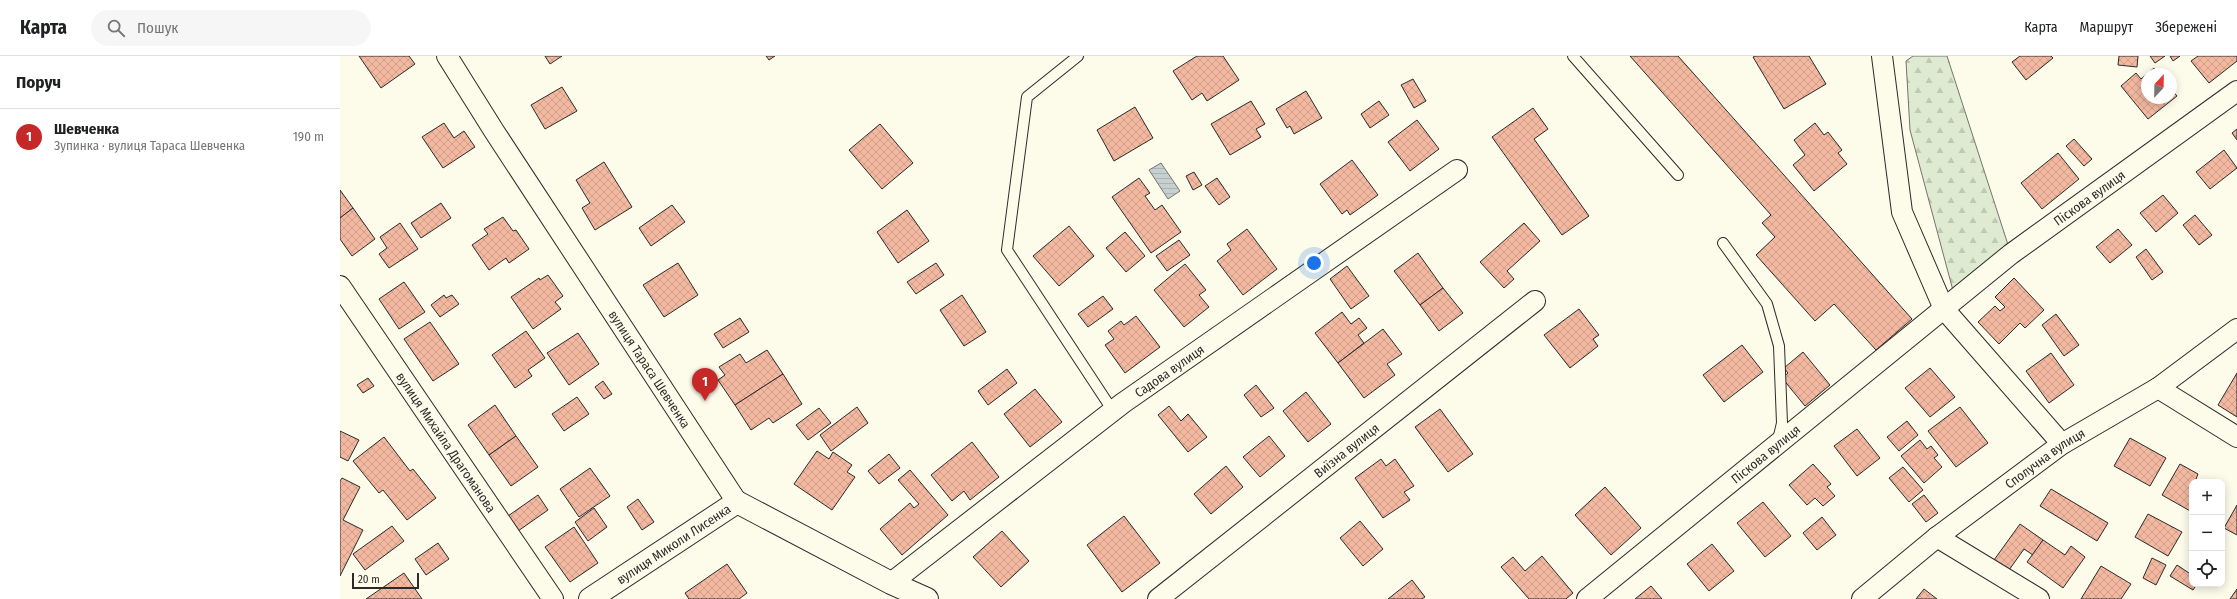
<!DOCTYPE html>
<html lang="uk">
<meta charset="utf-8">
<style>
:root{--surface:#fff;--page:#f6f6f6;--text:#202124;--muted:#757577;--line:#e0e0e0;--accent:#c62828}
body{margin:0;font-family:"Fira Sans Condensed",sans-serif;background:var(--page);color:var(--text)}
.controls{position:absolute;right:12px;bottom:12px;display:grid;overflow:hidden;border-radius:8px;box-shadow:0 2px 10px #0003}
.controls button{width:36px;height:36px;display:grid;place-items:center;padding:0;border:0;border-bottom:1px solid var(--line);background:var(--surface);color:var(--text);font:20px sans-serif}
.compass{position:absolute;left:1801px;top:12px;width:36px;height:36px;border-radius:50%;background:var(--surface);box-shadow:0 2px 10px #0003;rotate:22deg}
.scale{position:absolute;left:12px;bottom:10px;width:67px;box-sizing:border-box;padding-left:4px;border:2px solid #2b2b2b;border-top:0;font-size:11px;line-height:14px;white-space:nowrap;color:#2b2b2b;-webkit-text-stroke:3px #fdfbea;paint-order:stroke}
.you{position:absolute;left:974px;top:207px;width:14px;height:14px;margin:-10px;border:3px solid #fff;border-radius:50%;background:#1a73e8;box-shadow:0 0 0 6px #1a73e833}
.badge{display:grid;place-items:center;width:26px;height:26px;border-radius:50%;background:var(--accent);color:#fff;font-size:13px;font-weight:700}
.pin{position:absolute;translate:-50% -33px;filter:drop-shadow(0 1px 2px #0008)}
.pin::after{content:'';position:absolute;top:21px;width:14px;height:12px;background:inherit;clip-path:polygon(0 0,100% 0,50% 100%)}
.list{margin:0;padding:0;list-style:none}
h2{display:flex;justify-content:space-between;align-items:center;height:52px;margin:0;padding:0 16px;font-size:17px}
h2 small{font-size:13px;font-weight:400;color:var(--muted)}
.list li{display:grid;grid-template-columns:26px 1fr auto;gap:12px;align-items:center;box-sizing:border-box;height:56px;padding:0 16px;border-top:1px solid var(--line)}
.list b{display:block;font-size:15px;white-space:nowrap}
.list p{margin:0;font-size:13px;white-space:nowrap;color:var(--muted)}
.list em{font-size:13px;font-style:normal;color:var(--muted)}
.icon{flex:none;width:22px;height:22px;fill:none;stroke:currentColor;stroke-width:2;stroke-linecap:round;stroke-linejoin:round}
.map{position:relative;flex:none;width:1897px;height:543px;overflow:hidden}
header{display:flex;align-items:center;gap:24px;box-sizing:border-box;height:56px;padding:0 20px;background:var(--surface);border-bottom:1px solid var(--line)}
header strong{font-size:19px}
nav{display:flex;gap:22px;margin-inline-start:auto;font-size:14px}
.search{width:280px;height:36px;background:var(--page);display:flex;align-items:center;gap:10px;box-sizing:border-box;padding:0 14px;border-radius:22px;color:var(--muted);font-size:15px}
main{display:flex}
aside{flex:1;background:var(--surface)}
.map>svg:first-child{display:block}
</style>
<header>
<strong>Карта</strong>
<div class="search"><svg class="icon" aria-label="search" viewBox="0 0 24 24"><circle cx="10" cy="10" r="6"/><path d="M15 15l6 6"/></svg>Пошук</div>
<nav><a>Карта</a><a>Маршрут</a><a>Збережені</a></nav>
</header>
<main>
<aside>
<h2>Поруч<small></small></h2>
<ul class="list">
<li><span class="badge">1</span><div><b>Шевченка</b><p>Зупинка · вулиця Тараса Шевченка</p></div><em>190 m</em></li>
</ul>
</aside>
<div class="map">
<svg width="1897" height="543" viewBox="0 0 1897 543">
<defs>
<pattern id="forest-firs" width="22" height="20" patternUnits="userSpaceOnUse"><rect width="22" height="20" fill="#deebd1"/><path d="M5 1l3.5 6h-7zM16 11l3.5 6h-7z" fill="#bfcab4"/></pattern>
<pattern id="water-rules" width="6" height="5" patternUnits="userSpaceOnUse"><rect width="6" height="5" fill="#c7d0d0"/><path d="M0 2.5h6" fill="none" stroke="#abb3b3"/></pattern>
<pattern id="building-cross-hatch" width="8" height="8" patternUnits="userSpaceOnUse"><rect width="8" height="8" fill="#f2b8a0"/><path d="M0 0l8 8M0 8l8-8" fill="none" stroke="#d09e8a"/></pattern>
</defs>
<rect width="100%" height="100%" fill="#fdfbea"/>
<!-- forest -->
<polygon fill="url(#forest-firs)" stroke="#74746e" points="1573,0 1607,0 1671,198 1615,242 1570,74 1566,5"/>
<!-- water -->
<polygon fill="url(#water-rules)" stroke="#74746e" points="821,107 840,135 828,143 809,114"/>
<!-- building -->
<g fill="url(#building-cross-hatch)" stroke="#2b2b2b">
<polygon points="19,0 69,0 75,8 41,32"/>
<polygon points="205,0 222,0 210,8"/>
<polygon points="426,0 435,0 429,4"/>
<polygon points="857,0 883,0 899,24 867,45 862,37 852,44 833,15"/>
<polygon points="1290,0 1338,0 1572,263 1536,294 1494,248 1475,265 1416,199 1435,181 1422,167 1431,159"/>
<polygon points="1415,0 1469,0 1486,28 1444,53 1413,1"/>
<polygon points="1680,0 1711,0 1713,2 1686,24 1672,6"/>
<polygon points="1779,0 1798,0 1797,11 1778,9"/>
<polygon points="1810,0 1825,0 1815,7"/>
<polygon points="1830,0 1840,0 1833,5"/>
<polygon points="1858,0 1897,0 1897,5 1869,27 1851,5"/>
<polygon points="1814,12 1819,18 1807,18"/>
<polygon points="1796,17 1801,23 1807,18 1807,42 1831,42 1831,33 1837,40 1808,63 1781,30"/>
<polygon points="1073,23 1086,45 1074,52 1061,29"/>
<polygon points="222,31 237,55 205,73 191,49"/>
<polygon points="966,35 982,62 954,78 950,70 947,72 936,53"/>
<polygon points="911,45 925,68 916,73 921,81 890,99 871,68"/>
<polygon points="1039,45 1049,59 1030,72 1021,58"/>
<polygon points="795,51 813,82 774,105 757,74"/>
<polygon points="1193,52 1208,73 1194,83 1249,160 1222,179 1152,81"/>
<polygon points="1077,64 1099,93 1070,115 1048,86"/>
<polygon points="104,67 114,82 124,75 135,91 103,112 82,81"/>
<polygon points="1475,67 1484,79 1488,76 1502,94 1498,97 1507,108 1474,135 1453,109 1465,99 1454,84"/>
<polygon points="540,68 573,107 542,133 509,94"/>
<polygon points="1897,73 1897,84 1892,77"/>
<polygon points="1734,83 1752,103 1744,110 1726,90"/>
<polygon points="1884,94 1897,112 1870,133 1856,116"/>
<polygon points="1718,97 1739,123 1702,153 1681,127"/>
<polygon points="1012,104 1038,139 1010,159 1007,154 1002,158 980,128"/>
<polygon points="264,106 292,151 255,174 242,152 250,147 236,124"/>
<polygon points="854,116 862,129 853,134 846,120"/>
<polygon points="799,122 810,137 805,140 815,154 822,149 841,176 811,197 772,141"/>
<polygon points="877,122 890,141 879,149 865,130"/>
<polygon points="0,134 13,152 0,162"/>
<polygon points="1823,139 1838,157 1816,176 1800,157"/>
<polygon points="101,147 111,162 81,182 71,167"/>
<polygon points="332,149 345,166 311,190 299,172"/>
<polygon points="13,152 35,183 12,200 0,183 0,162"/>
<polygon points="567,154 589,185 558,207 537,176"/>
<polygon points="1855,159 1872,179 1859,189 1843,169"/>
<polygon points="163,161 173,175 176,174 189,193 169,207 166,202 149,214 132,189 148,178 144,173"/>
<polygon points="60,167 78,193 49,212 39,198 47,192 40,181"/>
<polygon points="1184,167 1200,185 1167,215 1174,223 1164,232 1140,206"/>
<polygon points="729,170 754,200 719,230 693,200"/>
<polygon points="907,173 937,213 903,239 877,205 891,194 887,188"/>
<polygon points="1778,173 1792,189 1770,207 1756,191"/>
<polygon points="785,176 805,200 786,216 766,192"/>
<polygon points="839,184 850,199 827,215 816,200"/>
<polygon points="1806,193 1823,216 1812,224 1796,201"/>
<polygon points="1078,197 1103,232 1080,249 1054,215"/>
<polygon points="338,207 358,239 324,261 303,229"/>
<polygon points="596,207 604,219 576,238 567,226"/>
<polygon points="845,208 866,234 859,239 869,251 844,271 814,234"/>
<polygon points="1007,210 1029,240 1011,253 990,223"/>
<polygon points="208,219 223,240 215,246 221,253 193,273 171,241 199,222 200,224"/>
<polygon points="1674,222 1704,254 1685,272 1680,267 1659,288 1638,266 1655,250 1660,255 1665,251 1655,241"/>
<polygon points="64,226 85,256 59,273 39,243"/>
<polygon points="1103,232 1123,257 1099,275 1080,249"/>
<polygon points="104,239 106,242 112,239 119,248 100,261 91,249"/>
<polygon points="622,239 646,276 624,290 600,254"/>
<polygon points="763,240 773,253 748,271 738,258"/>
<polygon points="1239,253 1259,279 1253,283 1258,290 1230,312 1204,279"/>
<polygon points="1002,256 1011,268 1019,262 1027,272 1018,279 1024,287 998,307 975,277"/>
<polygon points="1716,258 1739,289 1724,300 1702,269"/>
<polygon points="796,260 820,291 785,317 765,289 774,283 768,275 781,265 784,269"/>
<polygon points="400,262 409,276 383,292 374,278"/>
<polygon points="90,266 119,308 93,325 64,283"/>
<polygon points="1043,273 1062,298 1047,308 1055,319 1024,342 998,307"/>
<polygon points="186,275 205,302 188,314 192,320 175,332 152,299"/>
<polygon points="238,277 259,308 229,329 207,297"/>
<polygon points="1402,289 1423,316 1384,346 1363,319"/>
<polygon points="427,294 443,318 395,349 378,324 385,319 379,311 400,298 406,307"/>
<polygon points="1463,296 1490,329 1465,350 1442,322 1448,317 1444,312"/>
<polygon points="1711,297 1734,329 1709,347 1686,315"/>
<polygon points="1590,312 1615,341 1590,361 1565,332"/>
<polygon points="667,313 677,327 648,349 638,335"/>
<polygon points="1897,317 1897,361 1878,349"/>
<polygon points="443,318 462,348 433,367 429,362 411,374 395,349"/>
<polygon points="28,322 34,330 23,337 17,329"/>
<polygon points="263,325 272,338 264,343 255,331"/>
<polygon points="916,329 934,352 921,361 904,339"/>
<polygon points="695,333 722,366 690,391 664,358"/>
<polygon points="966,336 991,368 968,386 943,355"/>
<polygon points="237,341 249,358 224,375 212,358"/>
<polygon points="155,349 176,380 149,399 128,369"/>
<polygon points="829,350 841,365 848,358 867,381 848,396 818,359"/>
<polygon points="517,351 528,367 491,395 480,379"/>
<polygon points="1620,351 1648,387 1616,411 1588,375"/>
<polygon points="479,352 491,367 468,384 456,369"/>
<polygon points="1100,353 1133,398 1108,416 1075,371"/>
<polygon points="1567,365 1578,379 1559,395 1547,381"/>
<polygon points="1517,373 1540,402 1517,420 1494,390"/>
<polygon points="0,375 19,384 8,405 0,401"/>
<polygon points="176,380 198,411 171,430 149,399"/>
<polygon points="929,380 945,400 920,421 903,401"/>
<polygon points="44,381 70,415 73,413 96,442 67,464 43,434 39,437 13,405"/>
<polygon points="1790,382 1826,402 1810,430 1774,410"/>
<polygon points="1580,384 1587,393 1591,390 1598,399 1594,402 1602,411 1584,427 1561,400"/>
<polygon points="632,386 659,421 630,444 624,435 612,445 591,419"/>
<polygon points="477,395 489,403 493,396 512,409 507,416 515,421 492,454 454,428"/>
<polygon points="549,398 560,412 539,428 528,415"/>
<polygon points="1041,403 1046,410 1055,403 1074,430 1064,436 1070,444 1043,462 1015,422"/>
<polygon points="1473,408 1491,428 1487,431 1495,440 1483,450 1475,442 1467,449 1449,429"/>
<polygon points="1840,408 1858,418 1856,423 1862,426 1852,426 1852,456 1822,439"/>
<polygon points="886,410 903,431 871,458 854,438"/>
<polygon points="1563,411 1583,434 1569,446 1549,422"/>
<polygon points="250,412 270,440 239,461 220,433"/>
<polygon points="570,414 608,459 562,499 540,473 570,447 574,452 579,448 558,424"/>
<polygon points="2,422 20,431 3,464 23,474 0,520 0,425"/>
<polygon points="1265,431 1301,472 1271,499 1235,459"/>
<polygon points="1711,433 1768,467 1757,485 1700,450"/>
<polygon points="198,439 208,454 178,475 168,460"/>
<polygon points="1584,439 1598,457 1586,466 1572,448"/>
<polygon points="298,443 314,466 302,474 287,451"/>
<polygon points="1423,446 1451,480 1425,501 1397,467"/>
<polygon points="1897,449 1897,479 1884,472"/>
<polygon points="254,452 267,471 248,485 235,466"/>
<polygon points="1808,458 1842,476 1828,500 1795,481"/>
<polygon points="784,460 820,507 782,536 747,489"/>
<polygon points="1482,461 1496,479 1477,494 1463,477"/>
<polygon points="1020,465 1043,493 1023,510 1000,482"/>
<polygon points="1680,468 1703,484 1693,499 1684,493 1669,514 1654,504"/>
<polygon points="52,470 64,485 25,514 13,498"/>
<polygon points="234,471 258,507 230,526 205,491"/>
<polygon points="662,475 689,505 661,531 633,501"/>
<polygon points="1703,484 1725,499 1731,490 1745,501 1723,532 1687,506"/>
<polygon points="98,487 109,503 86,519 75,503"/>
<polygon points="1372,488 1394,515 1369,535 1347,508"/>
<polygon points="1202,500 1233,537 1226,543 1189,543 1161,511 1173,501 1185,515"/>
<polygon points="1812,502 1826,509 1816,529 1803,522"/>
<polygon points="387,508 407,537 399,543 349,543 345,537"/>
<polygon points="1837,509 1852,519 1852,528 1857,528 1853,534 1830,520"/>
<polygon points="1761,510 1791,528 1781,543 1741,543"/>
<polygon points="64,517 82,543 26,543"/>
<polygon points="1072,524 1085,541 1082,543 1048,543"/>
<polygon points="1311,530 1322,543 1295,543"/>
<polygon points="1584,533 1597,543 1576,543"/>
<polygon points="1897,533 1897,543 1890,543"/>
</g>
<g fill="none" stroke-linecap="round" stroke-linejoin="round">
<!-- service casing -->
<g stroke="#2b2b2b" stroke-width="12">
<g id="service">
<polyline points="738,0 687,41 667,194 773,355"/>
<polyline points="1233,0 1338,119"/>
<polyline points="1383,187 1427,248 1439,290 1442,367 1438,384"/>
</g>
</g>
<!-- minor casing -->
<g stroke="#2b2b2b" stroke-width="22">
<g id="minor">
<path id="s1" d="M 107,0 L 154,75 L 397,446"/>
<polyline points="1542,0 1562,156 1604,253 1722,388"/>
<path id="s2" d="M 0,230 L 213,543"/>
<polyline points="1818,332 1897,381"/>
<polyline points="1597,481 1699,543"/>
<path id="s3" d="M 551,527 L 783,347 L 1117,114"/>
<path id="s4" d="M 818,543 L 1195,245"/>
<path id="s5" d="M 1247,543 L 1671,198 L 1897,35"/>
<path id="s6" d="M 1522,543 L 1597,481 L 1722,388 L 1818,332 L 1897,273"/>
</g>
</g>
<!-- tertiary casing -->
<g stroke="#2b2b2b" stroke-width="24">
<g id="tertiary">
<path id="s7" d="M 250,543 L 397,446 L 551,527 L 587,543"/>
</g>
</g>
<!-- service -->
<use href="#service" stroke="#fdfbea" stroke-width="10"/>
<!-- minor -->
<use href="#minor" stroke="#fdfbea" stroke-width="20"/>
<!-- tertiary -->
<use href="#tertiary" stroke="#fdfbea" stroke-width="22"/>
</g>
<g text-anchor="middle" stroke-width="3" stroke-linejoin="round" paint-order="stroke">
<!-- street labels -->
<g font-size="13" fill="#2b2b2b" stroke="#fdfbea">
<text dy="5" stroke="none"><textPath href="#s5" startOffset="643">Піскова вулиця</textPath></text>
<text dy="5" stroke="none"><textPath href="#s1" startOffset="373">вулиця Тараса Шевченка</textPath></text>
<text dy="5" stroke="none"><textPath href="#s3" startOffset="350">Садова вулиця</textPath></text>
<text dy="5" stroke="none"><textPath href="#s2" startOffset="189">вулиця Михайла Драгоманова</textPath></text>
<text dy="5" stroke="none"><textPath href="#s4" startOffset="240">Виїзна вулиця</textPath></text>
<text dy="5" stroke="none"><textPath href="#s5" startOffset="230">Піскова вулиця</textPath></text>
<text dy="5" stroke="none"><textPath href="#s6" startOffset="231">Сполучна вулиця</textPath></text>
<text dy="5" stroke="none"><textPath href="#s7" startOffset="100">вулиця Миколи Лисенка</textPath></text>
</g>
</g>
</svg>
<div class="controls">
<button>+</button>
<button>−</button>
<button><svg class="icon" aria-label="locate" viewBox="0 0 24 24"><circle cx="12" cy="12" r="6"/><path d="M12 2v4M12 18v4M2 12h4M18 12h4"/></svg></button>
</div>
<svg class="compass" viewBox="-18 -18 36 36"><path d="M0-13l5 13h-10z" fill="#e53935"/><path d="M0 13l5-13h-10z" fill="#757577"/></svg>
<div class="scale">20 m</div>
<div class="you"></div>
<div class="pin badge" style="left:365px;top:345px">1</div>
</div>
</main>
